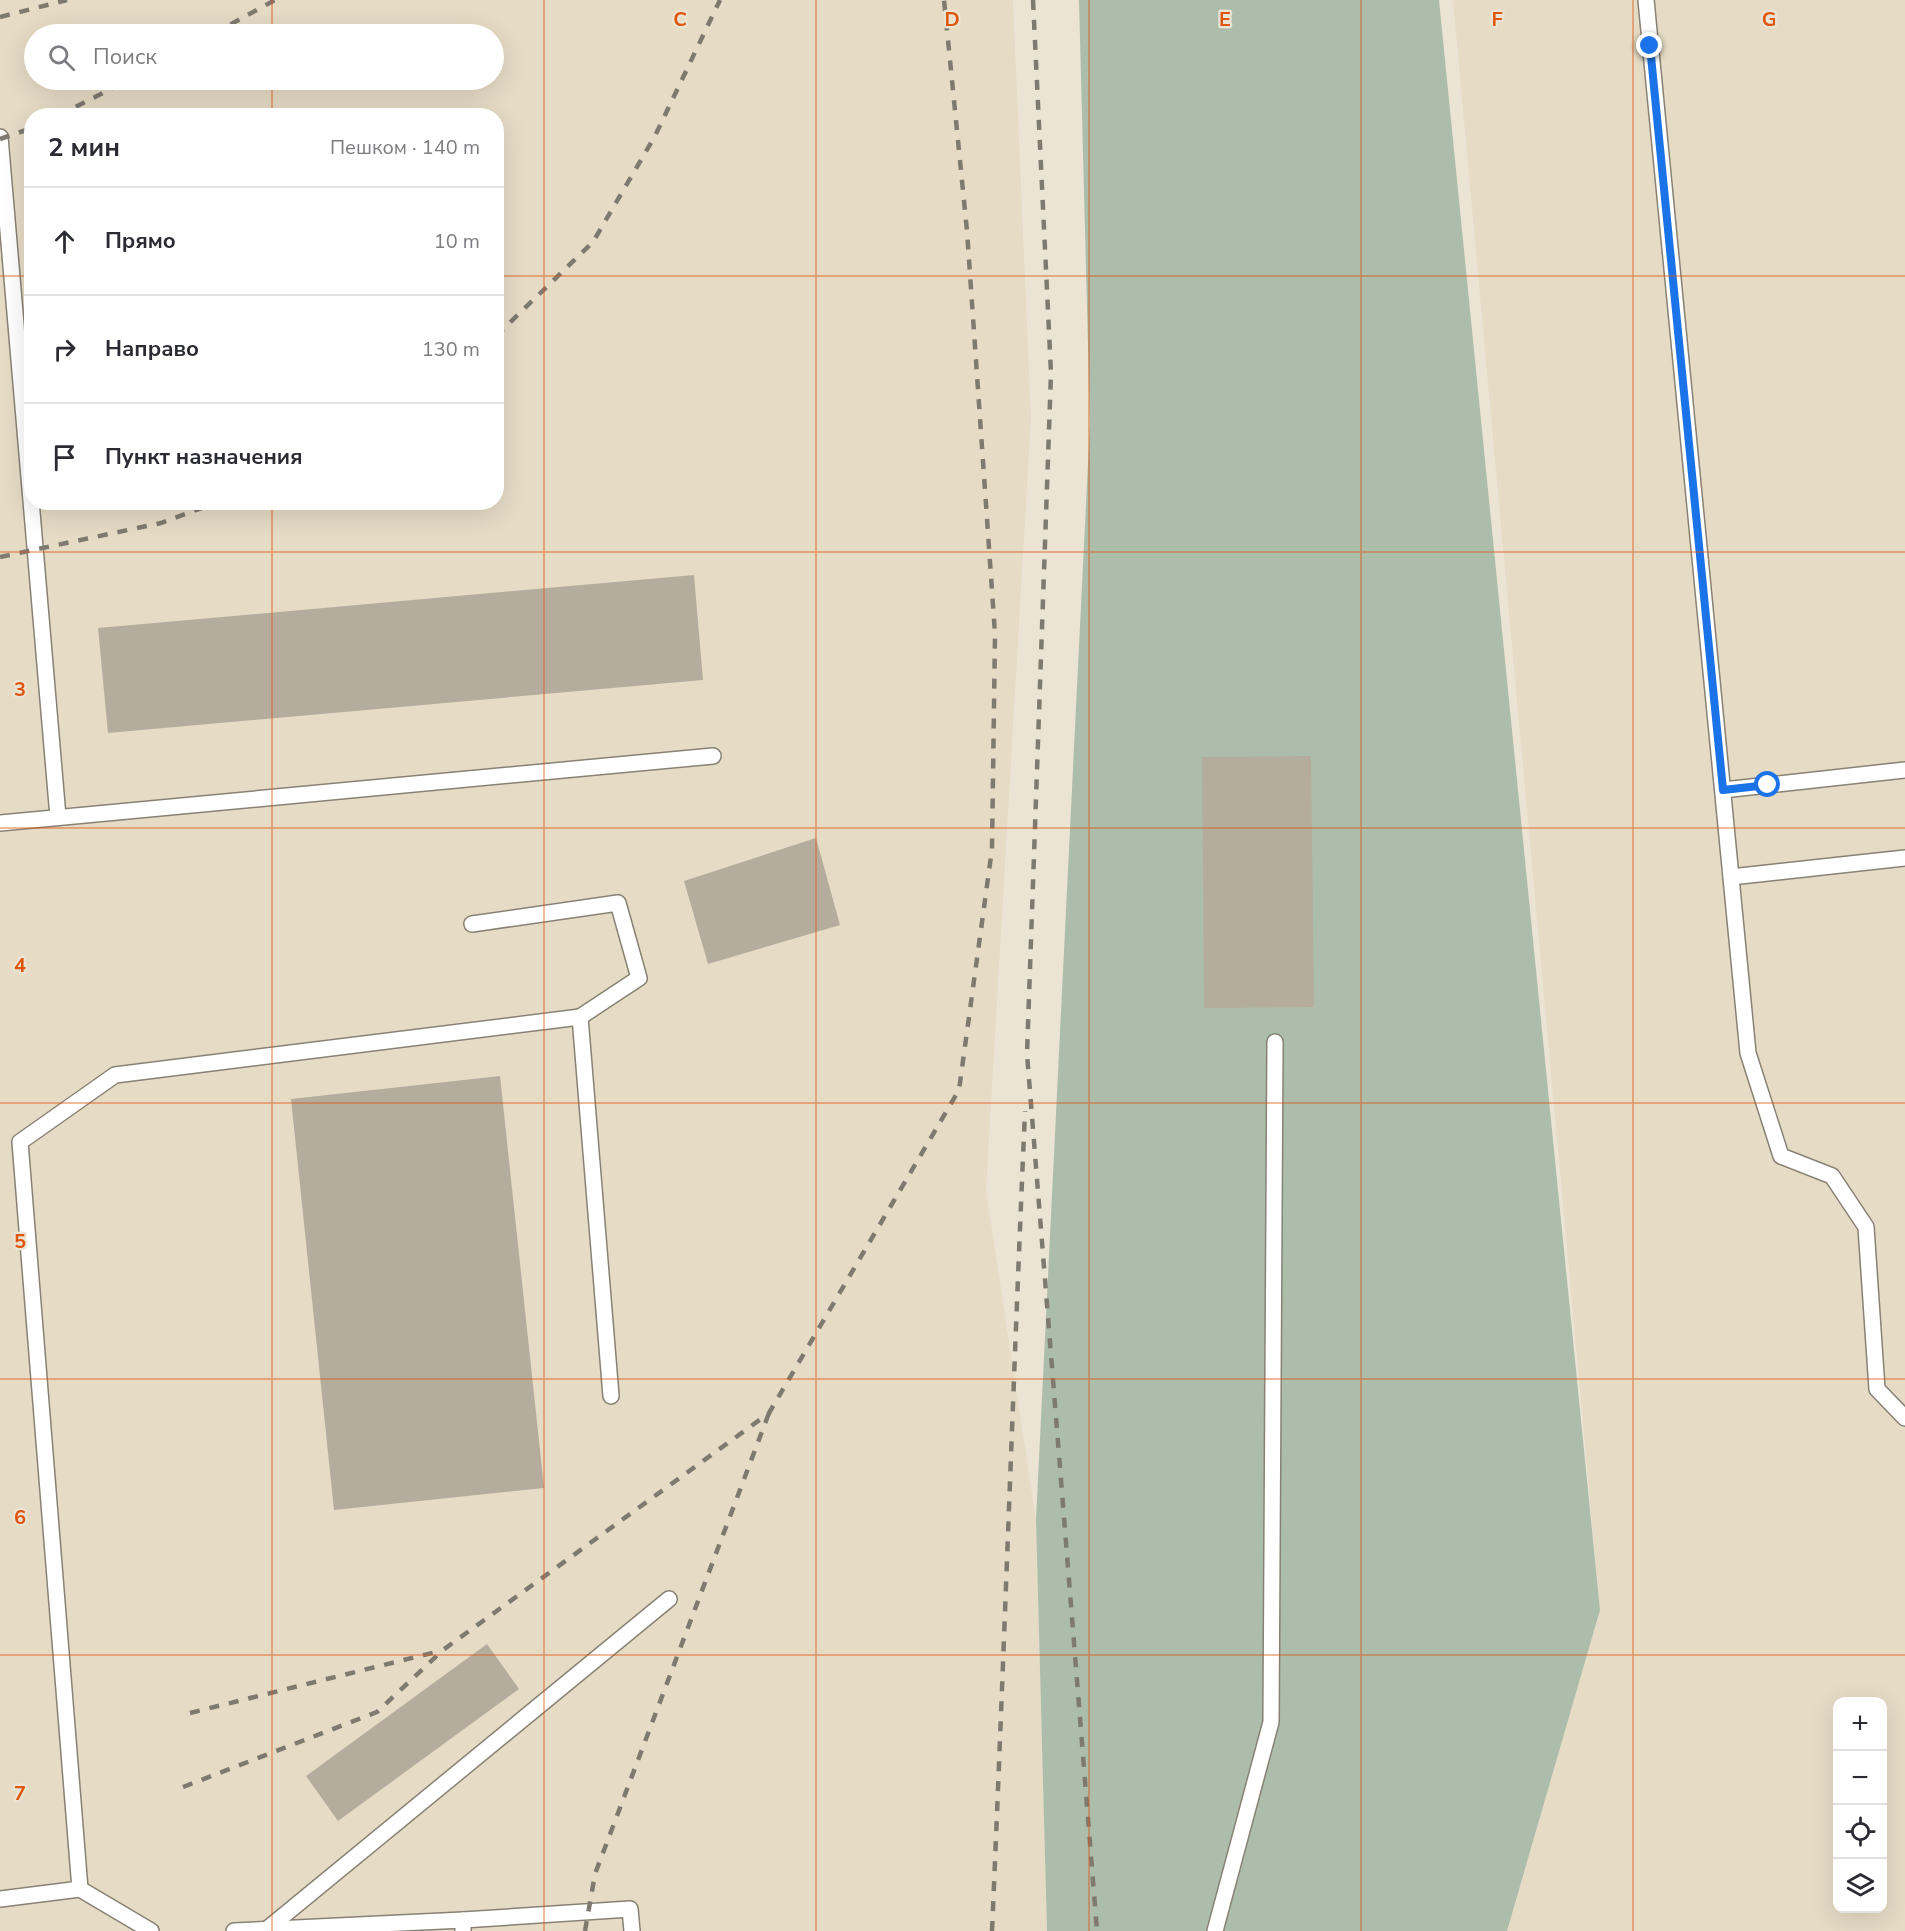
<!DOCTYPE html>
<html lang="ru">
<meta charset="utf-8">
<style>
:root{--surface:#fff;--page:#f2f2f3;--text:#2b2b33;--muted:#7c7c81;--line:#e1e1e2}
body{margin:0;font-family:"Nunito Sans",sans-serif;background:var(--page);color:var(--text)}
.controls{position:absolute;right:18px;bottom:18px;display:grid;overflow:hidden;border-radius:12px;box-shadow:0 6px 24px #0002}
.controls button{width:54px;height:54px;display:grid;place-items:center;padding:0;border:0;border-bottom:2px solid var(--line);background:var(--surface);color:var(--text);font:30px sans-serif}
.stop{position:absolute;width:18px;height:18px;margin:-14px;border:4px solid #1a73e8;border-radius:50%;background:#fff}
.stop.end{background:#1a73e8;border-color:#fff;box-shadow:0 2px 6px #0008}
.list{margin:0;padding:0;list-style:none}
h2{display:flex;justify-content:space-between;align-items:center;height:78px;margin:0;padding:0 24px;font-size:26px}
h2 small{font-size:20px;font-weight:400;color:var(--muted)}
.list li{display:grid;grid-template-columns:39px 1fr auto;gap:18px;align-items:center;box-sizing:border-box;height:108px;padding:0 24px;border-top:2px solid var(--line)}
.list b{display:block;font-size:22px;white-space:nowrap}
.list em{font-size:20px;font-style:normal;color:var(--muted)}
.icon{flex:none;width:33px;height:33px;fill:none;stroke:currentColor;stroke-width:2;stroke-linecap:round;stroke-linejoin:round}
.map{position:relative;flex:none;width:1905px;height:1931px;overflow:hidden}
.search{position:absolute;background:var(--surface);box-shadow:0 6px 24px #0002;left:24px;top:24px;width:480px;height:66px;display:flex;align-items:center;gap:15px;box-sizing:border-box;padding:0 21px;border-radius:33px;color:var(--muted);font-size:22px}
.panel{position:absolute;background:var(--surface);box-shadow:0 6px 24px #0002;left:24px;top:108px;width:480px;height:402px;border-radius:24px}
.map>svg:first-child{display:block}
</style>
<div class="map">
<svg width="1905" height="1931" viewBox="0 0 1905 1931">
<rect width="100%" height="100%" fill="#ebe4d5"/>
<!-- built -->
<g fill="#e6dbc5" fill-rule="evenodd">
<path d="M 0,0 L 1013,0 L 1031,418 L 986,1190 L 1036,1520 L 1047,1931 L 0,1931 ZM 34,34 L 494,34 L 494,80 L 34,80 ZM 32,116 L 496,116 L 496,502 L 32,502 Z"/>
<path d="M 1453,0 L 1905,0 L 1905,1931 L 1507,1931 L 1600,1610 ZM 1838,1702 L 1882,1702 L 1882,1908 L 1838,1908 Z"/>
</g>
<!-- green -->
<polygon fill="#acbdab" points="1079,0 1439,0 1600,1610 1507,1931 1047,1931 1036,1520 1090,423"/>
<!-- building -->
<g fill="#b4ad9e">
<polygon points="694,575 703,680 108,733 98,628"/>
<polygon points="1311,756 1314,1007 1204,1008 1202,757"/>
<polygon points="816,838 840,925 708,964 684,881"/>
<polygon points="500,1076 544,1488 334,1510 291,1099"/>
<polygon points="487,1644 519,1689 338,1821 306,1776"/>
</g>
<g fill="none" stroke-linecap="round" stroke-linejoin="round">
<!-- lane casing -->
<g stroke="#888274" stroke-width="18">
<g id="lane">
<polyline points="1646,0 1748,1053 1781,1156 1832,1176 1866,1227 1877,1389 1905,1418"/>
<polyline points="0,137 58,817"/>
<polyline points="1723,790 1905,770"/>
<polyline points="0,823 713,756"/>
<polyline points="1731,877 1905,858"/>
<polyline points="472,924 618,903 639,978 580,1017"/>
<polyline points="80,1889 151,1931"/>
<polyline points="0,1899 80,1889 20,1142 115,1075 580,1017 611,1396"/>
<polyline points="463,1920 630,1909 632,1931"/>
<polyline points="266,1930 669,1599"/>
<polyline points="234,1931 463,1920 463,1931"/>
<polyline points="1215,1931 1271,1722 1275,1042"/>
</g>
</g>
<!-- lane -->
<use href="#lane" stroke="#fff" stroke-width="15"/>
<!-- rail -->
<g stroke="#7e7a70" stroke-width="4.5" stroke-dasharray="10 10" stroke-linecap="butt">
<polyline points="1033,0 1051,373 1027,1054 1097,1931"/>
<polyline points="0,17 67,0"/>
<polyline points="213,34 275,0"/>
<polyline points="58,116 128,80"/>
<polyline points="0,139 32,128"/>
<polyline points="496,336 593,242 655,136 720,0"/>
<polyline points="0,557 161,523 218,502"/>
<polyline points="190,1713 440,1651"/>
<polyline points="183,1787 377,1712 443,1650 769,1413 959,1090 992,849 995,634 967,231 944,0"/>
<polyline points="585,1931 595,1874 769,1413"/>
<path d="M 992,1931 C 1004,1658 1013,1384 1025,1111"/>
</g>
</g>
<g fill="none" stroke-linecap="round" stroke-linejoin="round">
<!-- route -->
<polyline stroke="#1a73e8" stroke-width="8" points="1650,46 1723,790 1768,785"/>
</g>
<!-- grid -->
<path fill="none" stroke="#de560c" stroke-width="1.5" stroke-opacity="0.55" d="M 272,0 L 272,34M 544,0 L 544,1931M 816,0 L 816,1931M 1089,0 L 1089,1931M 1361,0 L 1361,1931M 1633,0 L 1633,1931M 272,80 L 272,116M 0,276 L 32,276M 496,276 L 1905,276M 272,502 L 272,1931M 0,552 L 1905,552M 0,828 L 1905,828M 0,1103 L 1905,1103M 0,1379 L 1905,1379M 0,1655 L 1905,1655"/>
<g font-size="20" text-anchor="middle" font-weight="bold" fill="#de560c" stroke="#ebe4d5" stroke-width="4.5" stroke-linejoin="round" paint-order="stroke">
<text x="680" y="26">C</text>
<text x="952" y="26">D</text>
<text x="1225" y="26">E</text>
<text x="1497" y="26">F</text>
<text x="1769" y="26">G</text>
<text x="20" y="696">3</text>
<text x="20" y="972">4</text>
<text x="20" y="1248">5</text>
<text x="20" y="1524">6</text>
<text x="20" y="1800">7</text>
</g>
</svg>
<div class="controls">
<button>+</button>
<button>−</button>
<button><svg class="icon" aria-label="locate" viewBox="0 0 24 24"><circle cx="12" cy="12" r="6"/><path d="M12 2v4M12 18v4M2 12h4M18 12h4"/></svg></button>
<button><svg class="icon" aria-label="layers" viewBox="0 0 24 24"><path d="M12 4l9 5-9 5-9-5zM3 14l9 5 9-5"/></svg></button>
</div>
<div class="stop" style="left:1768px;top:785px"></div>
<div class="stop end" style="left:1650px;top:46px"></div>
<div class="search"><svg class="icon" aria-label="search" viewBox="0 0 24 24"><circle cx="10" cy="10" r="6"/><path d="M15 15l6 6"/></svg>Поиск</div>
<section class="panel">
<h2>2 мин<small>Пешком · 140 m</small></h2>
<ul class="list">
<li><svg class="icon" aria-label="ahead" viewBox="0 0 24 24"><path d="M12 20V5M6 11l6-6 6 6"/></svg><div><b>Прямо</b></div><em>10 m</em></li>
<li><svg class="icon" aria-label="right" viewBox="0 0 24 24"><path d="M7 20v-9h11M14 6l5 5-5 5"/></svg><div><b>Направо</b></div><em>130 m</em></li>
<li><svg class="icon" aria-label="arrive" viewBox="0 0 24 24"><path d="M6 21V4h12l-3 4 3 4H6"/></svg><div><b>Пункт назначения</b></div></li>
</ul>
</section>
</div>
